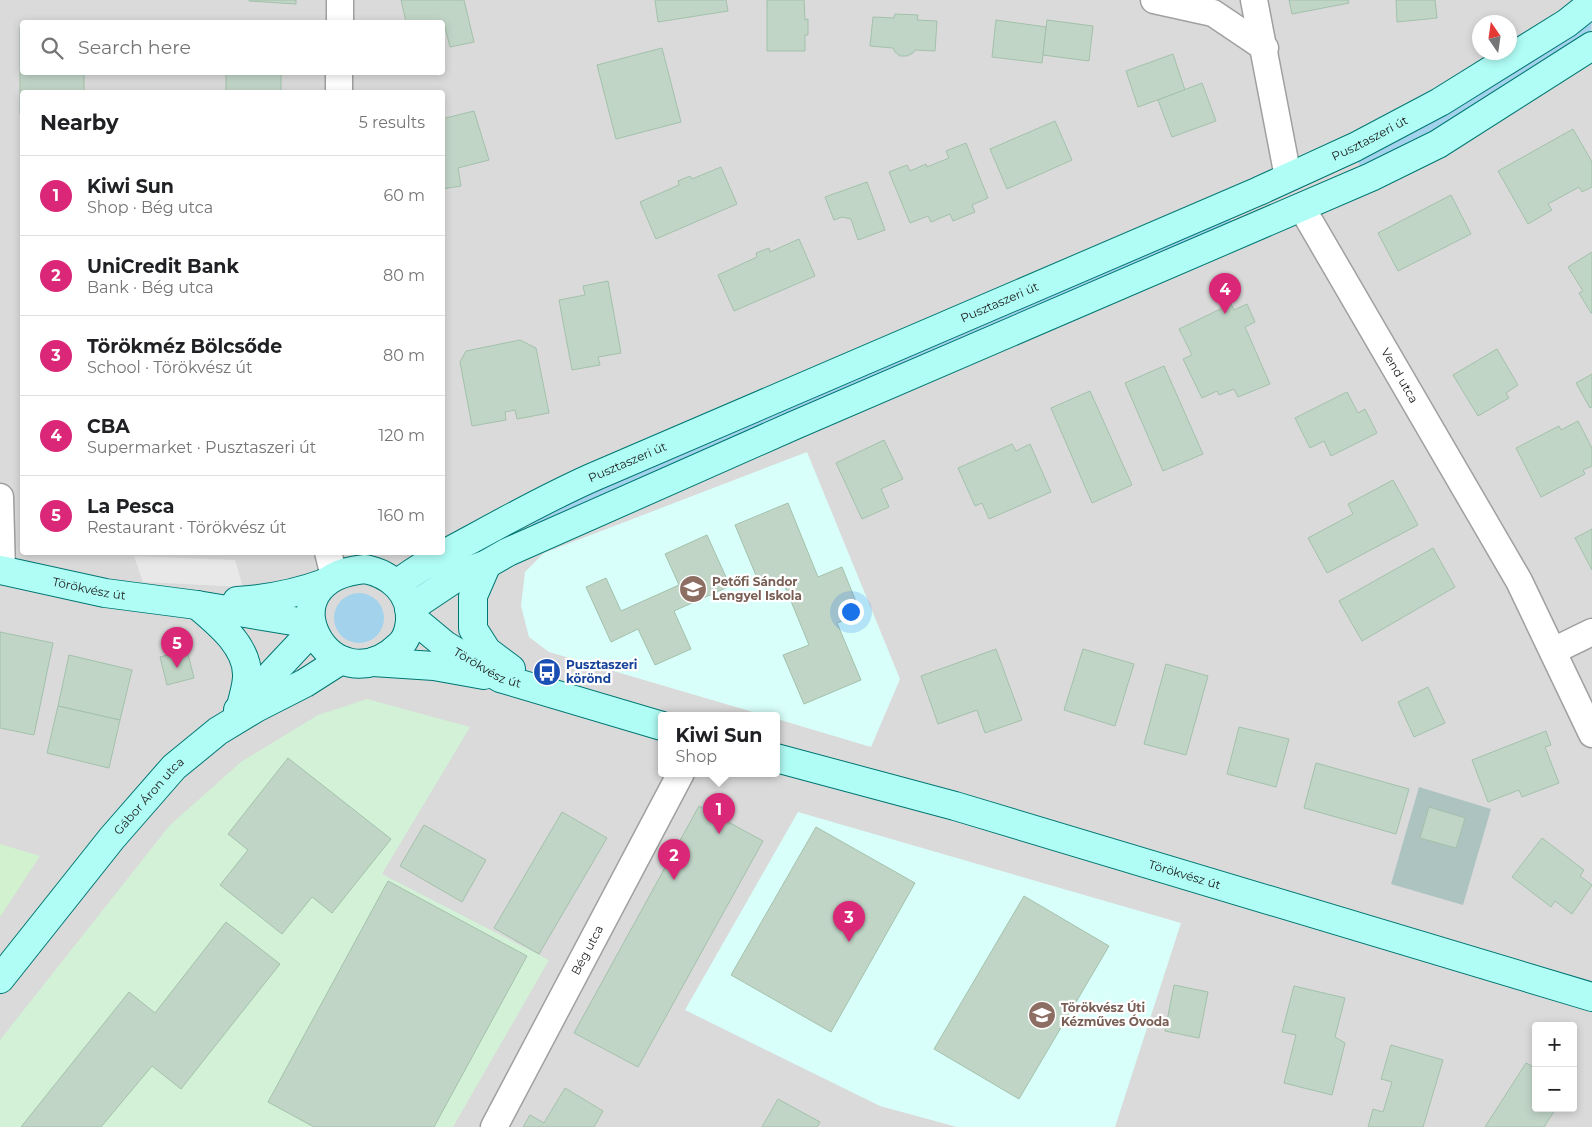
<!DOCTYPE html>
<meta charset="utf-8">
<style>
:root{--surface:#fff;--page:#f6f6f6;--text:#202124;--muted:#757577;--line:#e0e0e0;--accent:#db2777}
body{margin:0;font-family:Montserrat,sans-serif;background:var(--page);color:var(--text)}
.controls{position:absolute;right:15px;bottom:15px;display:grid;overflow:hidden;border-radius:5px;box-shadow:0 2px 8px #0003}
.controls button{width:45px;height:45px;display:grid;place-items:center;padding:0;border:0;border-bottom:1px solid var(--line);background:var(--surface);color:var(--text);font:25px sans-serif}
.compass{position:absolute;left:1472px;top:15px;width:45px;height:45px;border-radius:50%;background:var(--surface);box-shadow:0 2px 8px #0003;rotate:347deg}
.you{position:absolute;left:850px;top:611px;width:18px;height:18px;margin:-12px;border:4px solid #fff;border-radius:50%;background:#1a73e8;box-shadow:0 0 0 8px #1a73e833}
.badge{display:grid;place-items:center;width:32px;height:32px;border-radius:50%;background:var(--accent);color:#fff;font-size:16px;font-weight:700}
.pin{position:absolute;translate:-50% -41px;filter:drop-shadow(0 1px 2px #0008)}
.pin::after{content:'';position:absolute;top:26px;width:18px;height:15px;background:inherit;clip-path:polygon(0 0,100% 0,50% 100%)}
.popup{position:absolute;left:658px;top:712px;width:122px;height:65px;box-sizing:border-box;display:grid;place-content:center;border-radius:5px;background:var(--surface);filter:drop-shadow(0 1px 4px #0005);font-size:16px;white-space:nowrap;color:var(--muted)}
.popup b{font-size:19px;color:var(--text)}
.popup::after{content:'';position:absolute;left:50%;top:100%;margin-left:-10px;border:10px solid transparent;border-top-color:var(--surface)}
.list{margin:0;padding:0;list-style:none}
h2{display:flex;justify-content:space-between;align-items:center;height:65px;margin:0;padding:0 20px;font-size:21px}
h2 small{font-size:16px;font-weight:400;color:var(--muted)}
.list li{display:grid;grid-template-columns:32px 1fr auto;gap:15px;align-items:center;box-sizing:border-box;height:80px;padding:0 20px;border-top:1px solid var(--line)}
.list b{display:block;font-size:19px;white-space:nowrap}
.list p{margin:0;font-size:16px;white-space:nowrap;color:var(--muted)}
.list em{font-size:16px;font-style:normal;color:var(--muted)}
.icon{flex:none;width:28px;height:28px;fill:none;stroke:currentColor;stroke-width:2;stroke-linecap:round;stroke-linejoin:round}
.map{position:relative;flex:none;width:1592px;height:1127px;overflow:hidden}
.search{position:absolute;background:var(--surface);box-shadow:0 2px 8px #0003;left:20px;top:20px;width:425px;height:55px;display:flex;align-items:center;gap:12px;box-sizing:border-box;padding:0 18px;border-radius:5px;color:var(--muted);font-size:19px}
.panel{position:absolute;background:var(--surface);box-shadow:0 2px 8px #0003;left:20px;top:90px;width:425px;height:465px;border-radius:5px}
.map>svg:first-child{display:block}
</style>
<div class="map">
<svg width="1592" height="1127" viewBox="0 0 1592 1127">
<rect width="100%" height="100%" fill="#e1eee8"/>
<!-- residential -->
<path fill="#d9dad9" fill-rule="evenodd" d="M 0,0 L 1592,0 L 1592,1127 L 0,1127 ZM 22,22 L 442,22 L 442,72 L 22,72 ZM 1480,22 L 1510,22 L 1510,52 L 1480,52 ZM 22,92 L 442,92 L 442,552 L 22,552 ZM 662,715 L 776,715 L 776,773 L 662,773 ZM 1536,1026 L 1573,1026 L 1573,1108 L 1536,1108 Z"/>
<!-- commercial -->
<polygon fill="#d2f1cf" points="0,844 40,856 0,917"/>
<!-- education -->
<g fill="#d9fffa">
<polygon points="807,452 900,679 871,747 777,719 776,715 763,715 549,652 529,637 521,606 525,572 544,553"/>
<polygon points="798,812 1181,923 1115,1127 957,1127 880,1106 685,1010"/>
</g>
<!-- military -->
<polygon fill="#d3f1d7" points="367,699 470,727 382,874 549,960 453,1127 0,1127 0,1040 170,825 241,762 318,715"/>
<!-- construction -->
<polygon fill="#acc3c0" points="1419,787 1491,809 1463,905 1391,884"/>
<!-- grass -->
<g fill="#a3d2ec">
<polygon points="1592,14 1591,32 1432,134 1363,171 1355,156"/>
<polygon points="1229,217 1233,226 534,528 528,518"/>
<circle cx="359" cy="618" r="25"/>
</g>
<!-- parking -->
<polygon fill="#e8e8e8" points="134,556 235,560 243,587 143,582"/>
<!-- building -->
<g fill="#c1d5c7" stroke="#a3c1ab">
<polygon points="249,0 296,0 296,4 249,1"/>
<polygon points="401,0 464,0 474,42 450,47 444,23 406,22"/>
<polygon points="655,0 726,0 728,11 658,22"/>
<polygon points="767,0 804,0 805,20 808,19 808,35 805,35 805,51 767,51"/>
<polygon points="1289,0 1348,0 1349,3 1292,14"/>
<polygon points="1396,0 1435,0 1437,18 1397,22"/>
<polygon points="895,14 918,15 917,20 937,21 935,51 915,50 913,53 907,56 900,56 895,52 893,48 870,46 873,17 894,18"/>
<polygon points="996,20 1046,27 1042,63 992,57"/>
<polygon points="1047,20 1093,26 1089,61 1043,55"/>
<polygon points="20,27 22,27 22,72 84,72 84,92 22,92 22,114 20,114"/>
<polygon points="662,48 681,122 616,139 597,65"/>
<polygon points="1173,54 1185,90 1138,107 1126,71"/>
<rect x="226" y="72" width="55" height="20"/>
<polygon points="1202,83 1216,121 1172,137 1158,100"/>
<polygon points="474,111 489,160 458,168 461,186 442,189 442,119"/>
<polygon points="1055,121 1072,160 1007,189 990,149"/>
<polygon points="1573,129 1592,162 1592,187 1582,192 1579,187 1548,204 1552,210 1528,224 1498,171"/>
<polygon points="966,143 988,198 972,205 975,212 953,221 950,214 931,222 928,216 910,223 889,172 907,165 910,171 926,164 927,167 949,158 946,151"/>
<polygon points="721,167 737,204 656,239 640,202 679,185 678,181 690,176 692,179"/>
<polygon points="867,182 885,230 858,240 851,219 842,217 834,220 825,197"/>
<polygon points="1451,195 1471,234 1398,271 1378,233"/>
<polygon points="799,239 815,276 734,311 718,275 757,257 756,253 769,248 770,252"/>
<polygon points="1592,252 1592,313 1591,313 1579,293 1583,291 1568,267"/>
<polygon points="608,281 621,353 598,357 600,365 572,370 559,300 585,295 583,286"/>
<polygon points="1231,304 1234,310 1247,304 1255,322 1245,327 1270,384 1238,397 1234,389 1219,395 1217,391 1202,398 1183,359 1192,355 1179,329"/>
<polygon points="520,340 536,348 549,413 517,419 515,410 505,412 506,420 472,426 460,362 466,351"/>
<polygon points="1497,349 1518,385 1506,393 1509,398 1478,416 1453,375"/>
<polygon points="1164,366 1203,454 1163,471 1125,383"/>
<polygon points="1592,374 1592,407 1590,408 1576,383"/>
<polygon points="1090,391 1132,485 1092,503 1051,408"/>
<polygon points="1347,392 1358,413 1365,409 1377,433 1331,456 1324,441 1310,448 1295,418"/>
<polygon points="1578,421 1592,448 1592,466 1583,470 1585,474 1541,497 1516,448 1559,426 1561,430"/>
<polygon points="884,440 903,479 881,489 889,507 862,519 836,463"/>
<polygon points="1012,444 1016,451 1030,444 1051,492 989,519 982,503 975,506 958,468"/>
<polygon points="1393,480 1418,525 1327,573 1308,538 1353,514 1348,504"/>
<polygon points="788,503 818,577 842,567 861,614 837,623 861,680 804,704 783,655 809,645 781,577 760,585 735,525"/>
<polygon points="1592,529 1592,570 1575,538"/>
<polygon points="707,535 730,586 674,611 691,649 655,665 638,629 611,642 586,587 606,578 621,611 679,585 665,554"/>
<polygon points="1433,548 1455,587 1362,641 1339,601"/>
<polygon points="0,632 53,643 34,735 0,728"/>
<polygon points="996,649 1022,720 985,733 977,710 938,724 921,676"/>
<polygon points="1083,649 1134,664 1115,726 1064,710"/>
<polygon points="187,650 194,678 167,685 160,657"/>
<polygon points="69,655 132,670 120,720 58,706"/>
<polygon points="1166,664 1208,676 1186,755 1144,744"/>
<polygon points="1428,687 1445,723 1414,737 1398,702"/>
<polygon points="58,706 120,720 109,768 47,753"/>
<polygon points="1239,727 1289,739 1276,787 1227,774"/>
<polygon points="1546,731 1551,745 1545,747 1559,783 1522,797 1519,790 1488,802 1472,760"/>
<polygon points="288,758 391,839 332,913 312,897 282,934 220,885 248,850 228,834"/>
<polygon points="1316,763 1409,789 1396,834 1304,808"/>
<polygon points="699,806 763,841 638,1067 574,1033"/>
<polygon points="1429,807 1465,818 1456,848 1420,838"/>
<polygon points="562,812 607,838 539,954 494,928"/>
<polygon points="424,825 486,860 462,902 400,866"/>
<polygon points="816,827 915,883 831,1032 731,975"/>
<polygon points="1542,838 1584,870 1580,876 1592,885 1572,914 1555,901 1551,907 1512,877"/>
<polygon points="388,881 527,956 434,1127 314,1127 268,1102"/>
<polygon points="1024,896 1109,946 1019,1099 934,1049"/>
<polygon points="226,922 280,964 181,1089 152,1066 101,1127 21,1127 129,992 155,1013"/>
<polygon points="1174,985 1208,992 1199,1038 1165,1031"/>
<polygon points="1294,986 1345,998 1335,1037 1345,1043 1332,1095 1284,1083 1296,1035 1282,1032"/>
<polygon points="1391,1045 1443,1060 1423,1127 1368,1127 1373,1109 1383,1112 1392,1082 1381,1079"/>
<polygon points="1526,1063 1536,1068 1536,1108 1556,1108 1544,1127 1485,1127"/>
<polygon points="565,1088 603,1111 594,1127 523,1127 530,1115 544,1123"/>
<polygon points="778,1099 820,1122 817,1127 762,1127"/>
</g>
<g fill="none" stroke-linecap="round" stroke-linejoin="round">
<!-- street casing -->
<g stroke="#a0a0a0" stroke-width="29">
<g id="street">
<polyline points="1154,0 1213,13 1265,48"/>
<polyline points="1254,0 1288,177"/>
<polyline points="340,22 340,0"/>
<polyline points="339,92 339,72"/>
<path id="s1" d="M 1302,208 L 1519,581 L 1592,734"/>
<polyline points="0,497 2,570"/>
<polyline points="328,552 334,576"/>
<polyline points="1553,651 1592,632"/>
<path id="s2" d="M 494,1127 L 681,773"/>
</g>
</g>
<!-- secondary casing -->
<g stroke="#007672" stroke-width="30">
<g id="secondary">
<polyline points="487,564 473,596 473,629 487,651 511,669"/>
<path d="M 365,569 C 390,574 412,592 410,621 C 409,630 407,639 400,645 C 331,712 258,579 365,569 Z"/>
<path id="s3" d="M 0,570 L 105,593 L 197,605 L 311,624"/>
<path id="s4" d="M 397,584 C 420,566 446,553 472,539 C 512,517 551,496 591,478 L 1259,191 L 1355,147 L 1440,102 L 1567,23 L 1592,3"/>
<path d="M 237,601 C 270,599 295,594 325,583"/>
<path d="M 197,605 C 217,622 248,646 247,676 C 247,686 243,697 241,707"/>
<polyline points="409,609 463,573 487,564 508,552 795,425 1371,177 1438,144 1592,46"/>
<path id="s5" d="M 410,616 L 445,645 L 500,678 L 662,726"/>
<polyline points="373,662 434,666 484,675"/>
<polyline points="238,710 313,630"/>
<path id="s6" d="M 776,758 L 955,806 L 1592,997"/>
<path id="s7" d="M 0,979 L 112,838 L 174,767 L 218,731 L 256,708 L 305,683 L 341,660"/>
</g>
</g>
<!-- street -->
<use href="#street" stroke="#fff" stroke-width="26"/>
<!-- secondary -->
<use href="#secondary" stroke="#b0fdf6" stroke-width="28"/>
</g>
<!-- icons -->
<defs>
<g id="school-disc" transform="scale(1.4375)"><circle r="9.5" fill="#8d6e63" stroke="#fff"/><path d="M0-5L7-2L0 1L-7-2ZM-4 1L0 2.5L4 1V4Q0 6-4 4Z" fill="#fff"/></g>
<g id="bus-disc" transform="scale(1.4375)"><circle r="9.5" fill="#1a4fb4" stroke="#fff"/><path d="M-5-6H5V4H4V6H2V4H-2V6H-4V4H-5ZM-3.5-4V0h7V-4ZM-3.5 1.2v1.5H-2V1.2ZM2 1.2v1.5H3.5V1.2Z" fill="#fff"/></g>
</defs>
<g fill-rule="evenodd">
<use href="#school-disc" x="693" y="589"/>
<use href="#bus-disc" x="547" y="672"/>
<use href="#school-disc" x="1042" y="1015"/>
</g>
<g text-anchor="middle" stroke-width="4.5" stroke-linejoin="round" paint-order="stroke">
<!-- street labels -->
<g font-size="12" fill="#1c1c1c" stroke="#fff">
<text dy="4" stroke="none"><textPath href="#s4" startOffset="1071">Pusztaszeri út</textPath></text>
<text dy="4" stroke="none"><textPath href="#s4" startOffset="666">Pusztaszeri út</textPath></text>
<text dy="4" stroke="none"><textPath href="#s1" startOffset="194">Vend utca</textPath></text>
<text dy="4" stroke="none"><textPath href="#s4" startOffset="261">Pusztaszeri út</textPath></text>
<text dy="4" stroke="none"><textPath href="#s3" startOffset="91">Törökvész út</textPath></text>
<text dy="4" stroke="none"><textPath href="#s5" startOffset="94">Törökvész út</textPath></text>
<text dy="4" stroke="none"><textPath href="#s7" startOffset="236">Gábor Áron utca</textPath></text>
<text dy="4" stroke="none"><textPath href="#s6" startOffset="425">Törökvész út</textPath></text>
<text dy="4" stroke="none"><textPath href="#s2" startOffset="200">Bég utca</textPath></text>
</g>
<!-- education labels -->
<g font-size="12" font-weight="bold" fill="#785e54" stroke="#fff" text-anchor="start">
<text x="712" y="586">Petőfi Sándor<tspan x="712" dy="14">Lengyel Iskola</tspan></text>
<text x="1061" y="1012">Törökvész Úti<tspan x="1061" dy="14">Kézműves Óvoda</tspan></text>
</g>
<!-- transit labels -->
<g font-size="12" font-weight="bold" fill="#164399" stroke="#fff" text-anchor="start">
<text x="566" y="669">Pusztaszeri<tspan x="566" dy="14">körönd</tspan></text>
</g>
</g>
</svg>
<div class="controls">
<button>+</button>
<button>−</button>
</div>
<svg class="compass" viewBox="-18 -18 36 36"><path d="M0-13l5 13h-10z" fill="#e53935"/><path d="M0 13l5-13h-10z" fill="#757577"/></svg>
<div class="you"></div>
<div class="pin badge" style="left:719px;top:834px">1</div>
<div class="popup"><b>Kiwi Sun</b>Shop</div>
<div class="pin badge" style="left:674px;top:880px">2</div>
<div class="pin badge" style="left:849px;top:942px">3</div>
<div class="pin badge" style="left:1225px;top:314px">4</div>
<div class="pin badge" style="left:177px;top:668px">5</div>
<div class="search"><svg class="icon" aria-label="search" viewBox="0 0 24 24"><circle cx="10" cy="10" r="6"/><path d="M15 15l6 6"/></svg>Search here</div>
<section class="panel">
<h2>Nearby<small>5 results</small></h2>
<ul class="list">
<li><span class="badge">1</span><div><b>Kiwi Sun</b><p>Shop · Bég utca</p></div><em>60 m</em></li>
<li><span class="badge">2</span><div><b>UniCredit Bank</b><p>Bank · Bég utca</p></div><em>80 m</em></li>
<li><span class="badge">3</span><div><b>Törökméz Bölcsőde</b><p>School · Törökvész út</p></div><em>80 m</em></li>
<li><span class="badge">4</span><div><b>CBA</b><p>Supermarket · Pusztaszeri út</p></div><em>120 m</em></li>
<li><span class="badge">5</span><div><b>La Pesca</b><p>Restaurant · Törökvész út</p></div><em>160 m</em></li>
</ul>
</section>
</div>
